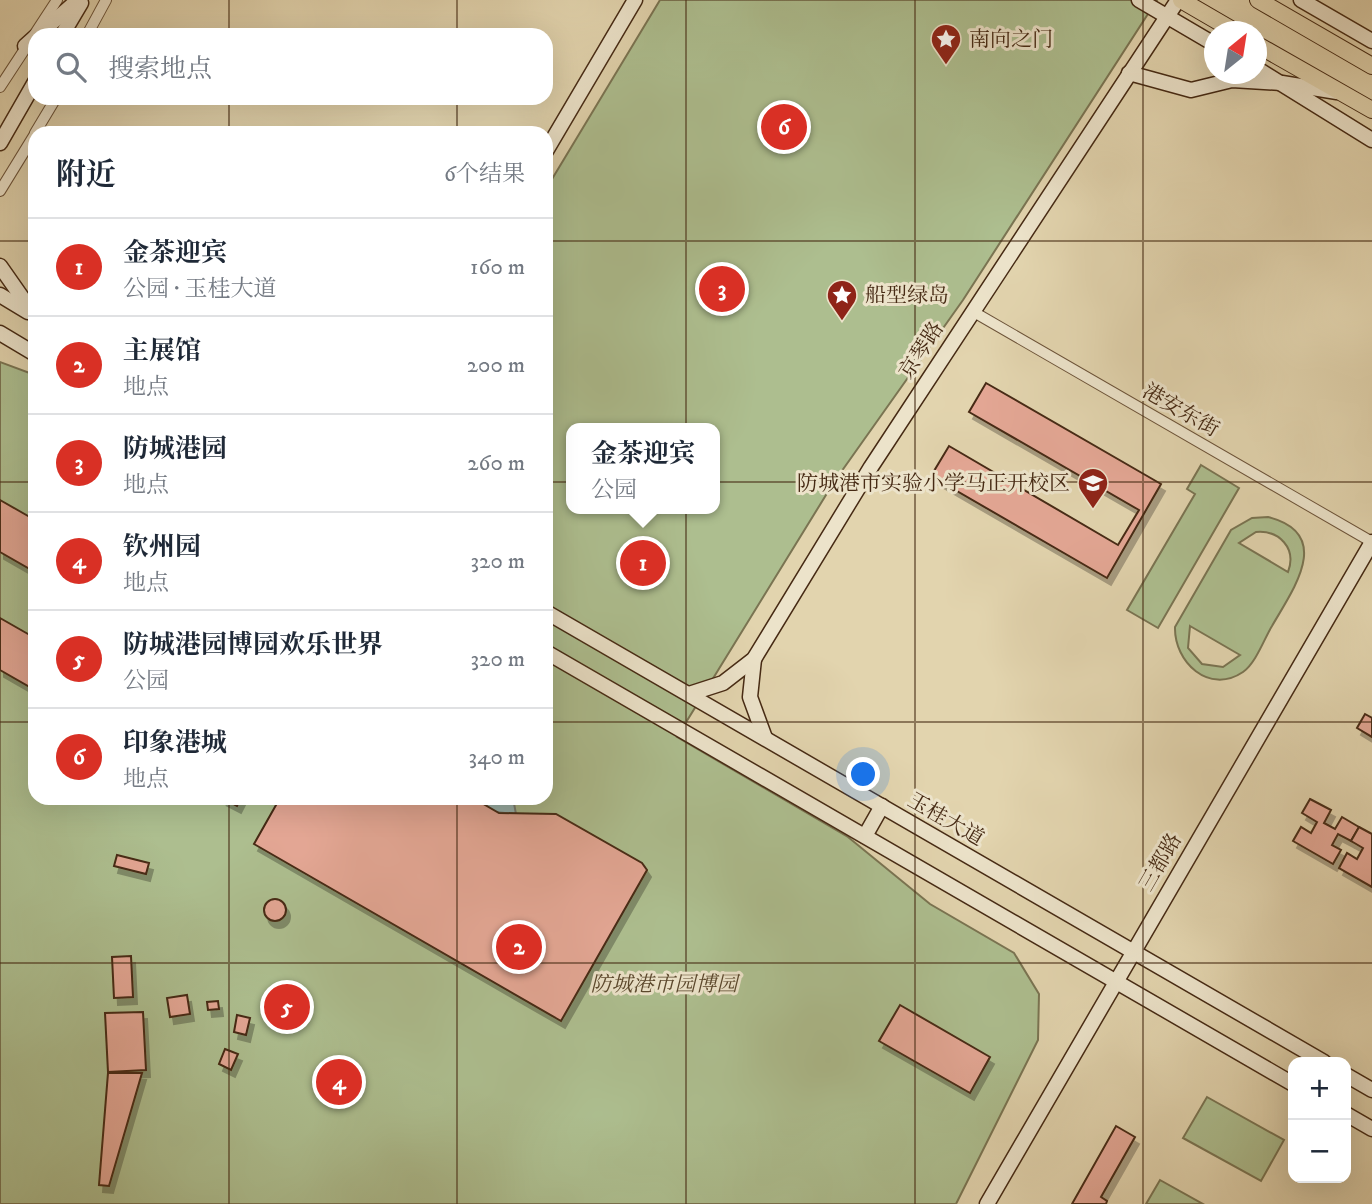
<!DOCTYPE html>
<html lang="zh">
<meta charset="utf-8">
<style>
:root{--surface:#fff;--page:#f6f6f7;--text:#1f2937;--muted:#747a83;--line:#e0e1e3;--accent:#d93025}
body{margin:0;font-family:"IM FELL DW Pica","Noto Serif SC",serif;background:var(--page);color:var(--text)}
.controls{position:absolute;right:21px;bottom:21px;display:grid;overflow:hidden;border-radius:14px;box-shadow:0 7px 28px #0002}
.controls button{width:63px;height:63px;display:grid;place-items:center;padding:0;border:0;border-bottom:2px solid var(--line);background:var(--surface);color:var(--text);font:35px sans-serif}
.compass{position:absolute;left:1204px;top:21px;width:63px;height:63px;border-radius:50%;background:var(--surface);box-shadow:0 7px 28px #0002;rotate:30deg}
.you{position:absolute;left:864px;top:775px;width:24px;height:24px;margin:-18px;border:5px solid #fff;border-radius:50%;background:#1a73e8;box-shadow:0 0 0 10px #1a73e833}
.badge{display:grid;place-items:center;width:46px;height:46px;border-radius:50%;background:var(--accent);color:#fff;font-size:23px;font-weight:700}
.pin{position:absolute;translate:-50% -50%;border:4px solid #fff;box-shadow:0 2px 7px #0006}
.popup{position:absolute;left:566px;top:423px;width:154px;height:91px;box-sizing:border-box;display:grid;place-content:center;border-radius:14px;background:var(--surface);filter:drop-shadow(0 2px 5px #0005);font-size:23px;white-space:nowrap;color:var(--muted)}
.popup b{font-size:26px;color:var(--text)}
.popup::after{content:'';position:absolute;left:50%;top:100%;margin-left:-14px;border:14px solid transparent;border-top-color:var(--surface)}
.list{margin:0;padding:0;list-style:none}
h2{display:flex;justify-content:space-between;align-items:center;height:91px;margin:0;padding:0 28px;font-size:30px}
h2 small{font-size:23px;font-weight:400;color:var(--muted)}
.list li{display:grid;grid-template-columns:46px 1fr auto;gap:21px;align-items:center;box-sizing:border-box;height:98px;padding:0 28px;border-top:2px solid var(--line)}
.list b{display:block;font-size:26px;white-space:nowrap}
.list p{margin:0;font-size:23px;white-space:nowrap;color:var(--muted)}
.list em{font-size:23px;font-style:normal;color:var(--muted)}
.icon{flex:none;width:38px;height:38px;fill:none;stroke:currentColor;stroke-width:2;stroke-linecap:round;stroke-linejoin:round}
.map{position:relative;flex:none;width:1372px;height:1204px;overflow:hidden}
.search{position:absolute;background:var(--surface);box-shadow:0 7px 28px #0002;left:28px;top:28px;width:525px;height:77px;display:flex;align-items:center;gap:18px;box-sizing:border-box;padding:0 24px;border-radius:21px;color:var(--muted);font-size:26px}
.panel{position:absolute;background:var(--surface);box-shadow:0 7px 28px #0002;left:28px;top:126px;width:525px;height:679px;border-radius:21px}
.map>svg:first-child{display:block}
</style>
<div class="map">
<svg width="1372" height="1204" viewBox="0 0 1372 1204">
<defs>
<filter id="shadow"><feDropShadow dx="4" dy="7" stdDeviation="0" flood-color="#0004"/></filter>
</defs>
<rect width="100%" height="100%" fill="#e2d4ae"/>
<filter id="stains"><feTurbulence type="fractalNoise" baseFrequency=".00286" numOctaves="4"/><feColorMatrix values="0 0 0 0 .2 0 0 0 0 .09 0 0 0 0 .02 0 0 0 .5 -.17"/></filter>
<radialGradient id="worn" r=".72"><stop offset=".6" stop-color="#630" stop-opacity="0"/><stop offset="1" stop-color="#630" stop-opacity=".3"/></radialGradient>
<!-- green -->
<g fill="#adbe8f" stroke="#7a7452" stroke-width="2" fill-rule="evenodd">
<path d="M 660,0 L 1157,0 L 963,300 L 834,482 L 677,737 L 848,837 L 930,904 L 1014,953 L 1039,994 L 1038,1040 L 956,1204 L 0,1204 L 0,362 L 35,375 L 35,798 L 546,798 L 546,189 ZM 571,428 L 715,428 L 715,509 L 571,509 Z"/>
<polygon points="1201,465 1239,488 1158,628 1127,610 1195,494 1187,489"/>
<path d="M 1268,517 C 1335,534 1292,591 1272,626 C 1264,639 1256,663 1243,672 C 1209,695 1174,662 1175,627 L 1231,530 L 1252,518 ZM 1256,532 C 1279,530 1297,548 1288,572 L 1239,543 ZM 1190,626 L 1240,655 L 1223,667 L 1202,664 L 1188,648 Z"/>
<polygon points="1207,1097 1284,1140 1261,1181 1183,1138"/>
<polygon points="1160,1180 1203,1204 1146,1204"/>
</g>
<!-- water -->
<polygon fill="#98b6b4" stroke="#777e74" stroke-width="2" points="474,798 513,798 516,814 495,812"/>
<!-- building -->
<g fill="#e4a795" stroke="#462a14" stroke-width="2" filter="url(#shadow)">
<polygon points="986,383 1161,484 1107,578 931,476 949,446 1118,545 1139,510 969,412"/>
<polygon points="0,500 35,520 35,572 0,552"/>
<polygon points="0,618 35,638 35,690 0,670"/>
<polygon points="1365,714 1372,718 1372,737 1357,728"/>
<polygon points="222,798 241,798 237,806"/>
<polygon points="280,798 473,798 499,813 556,814 642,863 647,870 561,1021 254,844"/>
<polygon points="1310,799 1331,810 1324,823 1335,829 1342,817 1359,827 1351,841 1338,834 1332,845 1341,850 1333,864 1293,841 1301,827 1311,833 1317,822 1302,813"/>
<polygon points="1359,827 1372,834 1372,887 1339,868 1347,853 1357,859 1363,848 1351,841"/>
<polygon points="117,855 149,863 146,874 114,866"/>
<circle cx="275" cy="910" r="11"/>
<polygon points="131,956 133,997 114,998 112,957"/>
<polygon points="187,995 190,1014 170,1017 167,998"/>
<polygon points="218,1001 219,1009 208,1010 207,1002"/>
<polygon points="900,1005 990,1057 970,1093 879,1041"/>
<polygon points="143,1012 146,1070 108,1072 105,1013"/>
<polygon points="237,1015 250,1018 246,1035 234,1032"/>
<polygon points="225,1049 238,1054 231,1070 219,1064"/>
<polygon points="108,1073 142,1073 109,1186 99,1185"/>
<polygon points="1116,1126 1135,1137 1101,1197 1107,1201 1106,1204 1072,1204"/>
</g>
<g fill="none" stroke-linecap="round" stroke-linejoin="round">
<!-- street casing -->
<g stroke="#6d543a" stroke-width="12">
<g id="street">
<polyline points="87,35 106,0"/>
<polyline points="0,87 57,0"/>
<polyline points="35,133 56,98"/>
<polyline points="0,191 35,134"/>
<polyline points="972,311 1372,542"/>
</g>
</g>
<!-- secondary casing -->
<g stroke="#462a14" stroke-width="17">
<g id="secondary">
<polyline points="1139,0 1214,44"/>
<polyline points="1301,0 1372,41"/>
<polyline points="38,35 78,0"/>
<polyline points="62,35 81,3"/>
<polyline points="25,46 35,37"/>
<polyline points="1256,68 1372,140"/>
<polyline points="1129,73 1191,90 1232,80 1282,83 1337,92"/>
<polyline points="0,143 35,82"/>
<polyline points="546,151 635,0"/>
<polyline points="0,266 35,316"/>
<polyline points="0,295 28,312"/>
<polyline points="0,333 35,354"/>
<polyline points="546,612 1324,1062"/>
<polyline points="546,652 1293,1084"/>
<polyline points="754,659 750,697 765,738"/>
<polyline points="689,694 723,683 754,659 871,467 1178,0"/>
<polyline points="865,836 882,806"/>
<polyline points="1346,1075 1372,1090"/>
<polyline points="1346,1114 1372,1129"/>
<polyline points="987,1204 1372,542"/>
</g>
</g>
<!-- primary casing -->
<g stroke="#462a14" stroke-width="18">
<g id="primary">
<polyline points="1181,0 1236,32"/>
<polyline points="1258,0 1372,66"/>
<polyline points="1256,44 1372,110"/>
</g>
</g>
<!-- street -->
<use href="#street" stroke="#ece3ca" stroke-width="10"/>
<!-- secondary -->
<use href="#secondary" stroke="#ece3ca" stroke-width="14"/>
<!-- primary -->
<use href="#primary" stroke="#e2d4ae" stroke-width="16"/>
</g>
<!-- grid -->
<path fill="none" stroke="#462a14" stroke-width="2" stroke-opacity="0.55" d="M 229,0 L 229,35M 457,0 L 457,35M 686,0 L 686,1204M 915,0 L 915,1204M 1143,0 L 1143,1204M 229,98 L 229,133M 457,98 L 457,133M 0,241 L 35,241M 546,241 L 1372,241M 0,482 L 35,482M 546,482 L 1372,482M 0,722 L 35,722M 546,722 L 1372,722M 229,798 L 229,1204M 457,798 L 457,1204M 0,963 L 1372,963"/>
<!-- icons -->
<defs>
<g id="sight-pin" transform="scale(1.575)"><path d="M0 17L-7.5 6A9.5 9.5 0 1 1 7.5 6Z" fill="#8f2418" stroke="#ece3ca"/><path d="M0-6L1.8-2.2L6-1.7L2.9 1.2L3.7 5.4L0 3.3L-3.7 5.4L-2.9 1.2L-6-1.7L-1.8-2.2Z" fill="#fff"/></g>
<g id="school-pin" transform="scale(1.575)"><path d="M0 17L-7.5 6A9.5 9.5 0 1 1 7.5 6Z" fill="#8f2418" stroke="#ece3ca"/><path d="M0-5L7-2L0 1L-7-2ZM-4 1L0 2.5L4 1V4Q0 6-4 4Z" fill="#fff"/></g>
</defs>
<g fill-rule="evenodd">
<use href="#sight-pin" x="946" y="39"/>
<use href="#sight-pin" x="842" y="295"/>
<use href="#school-pin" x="1093" y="483"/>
</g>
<g text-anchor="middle" stroke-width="6" stroke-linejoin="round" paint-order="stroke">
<!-- poi labels -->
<g font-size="21" fill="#462a14" stroke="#ece3ca" text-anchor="start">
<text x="969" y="46">南向之门</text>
<text x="865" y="302">船型绿岛</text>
<text x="1070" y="490" text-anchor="end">防城港市实验小学马正开校区</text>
</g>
<!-- street labels -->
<g font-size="21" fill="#462a14" stroke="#ece3ca">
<text transform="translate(921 350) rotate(-57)" y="7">京琴路</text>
<text transform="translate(1181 410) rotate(30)" y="7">港安东街</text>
<text transform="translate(946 819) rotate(30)" y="7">玉桂大道</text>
<text transform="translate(1160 862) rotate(-60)" y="7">三都路</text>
</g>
<!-- park labels -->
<g font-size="21" font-style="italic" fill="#5b482d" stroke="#ece3ca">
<text x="664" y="991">防城港市园博园</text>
</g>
</g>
<rect width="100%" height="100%" filter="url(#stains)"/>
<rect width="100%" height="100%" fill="url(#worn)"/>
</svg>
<div class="controls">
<button>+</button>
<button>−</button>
</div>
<svg class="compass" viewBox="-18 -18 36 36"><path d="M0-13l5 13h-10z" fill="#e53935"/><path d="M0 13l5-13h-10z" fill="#747a83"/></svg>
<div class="you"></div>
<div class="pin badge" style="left:643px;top:563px">1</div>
<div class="popup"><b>金茶迎宾</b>公园</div>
<div class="pin badge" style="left:519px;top:947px">2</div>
<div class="pin badge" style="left:722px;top:289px">3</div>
<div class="pin badge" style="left:339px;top:1082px">4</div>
<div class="pin badge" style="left:287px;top:1007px">5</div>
<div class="pin badge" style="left:784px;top:127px">6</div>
<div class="search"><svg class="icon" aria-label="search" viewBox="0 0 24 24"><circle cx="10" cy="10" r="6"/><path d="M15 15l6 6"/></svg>搜索地点</div>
<section class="panel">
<h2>附近<small>6个结果</small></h2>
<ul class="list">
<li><span class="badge">1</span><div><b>金茶迎宾</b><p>公园 · 玉桂大道</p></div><em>160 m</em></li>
<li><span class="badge">2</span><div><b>主展馆</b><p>地点</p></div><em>200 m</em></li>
<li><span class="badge">3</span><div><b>防城港园</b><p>地点</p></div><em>260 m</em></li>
<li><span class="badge">4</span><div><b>钦州园</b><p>地点</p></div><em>320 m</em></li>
<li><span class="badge">5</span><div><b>防城港园博园欢乐世界</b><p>公园</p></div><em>320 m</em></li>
<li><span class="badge">6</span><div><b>印象港城</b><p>地点</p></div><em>340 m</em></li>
</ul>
</section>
</div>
